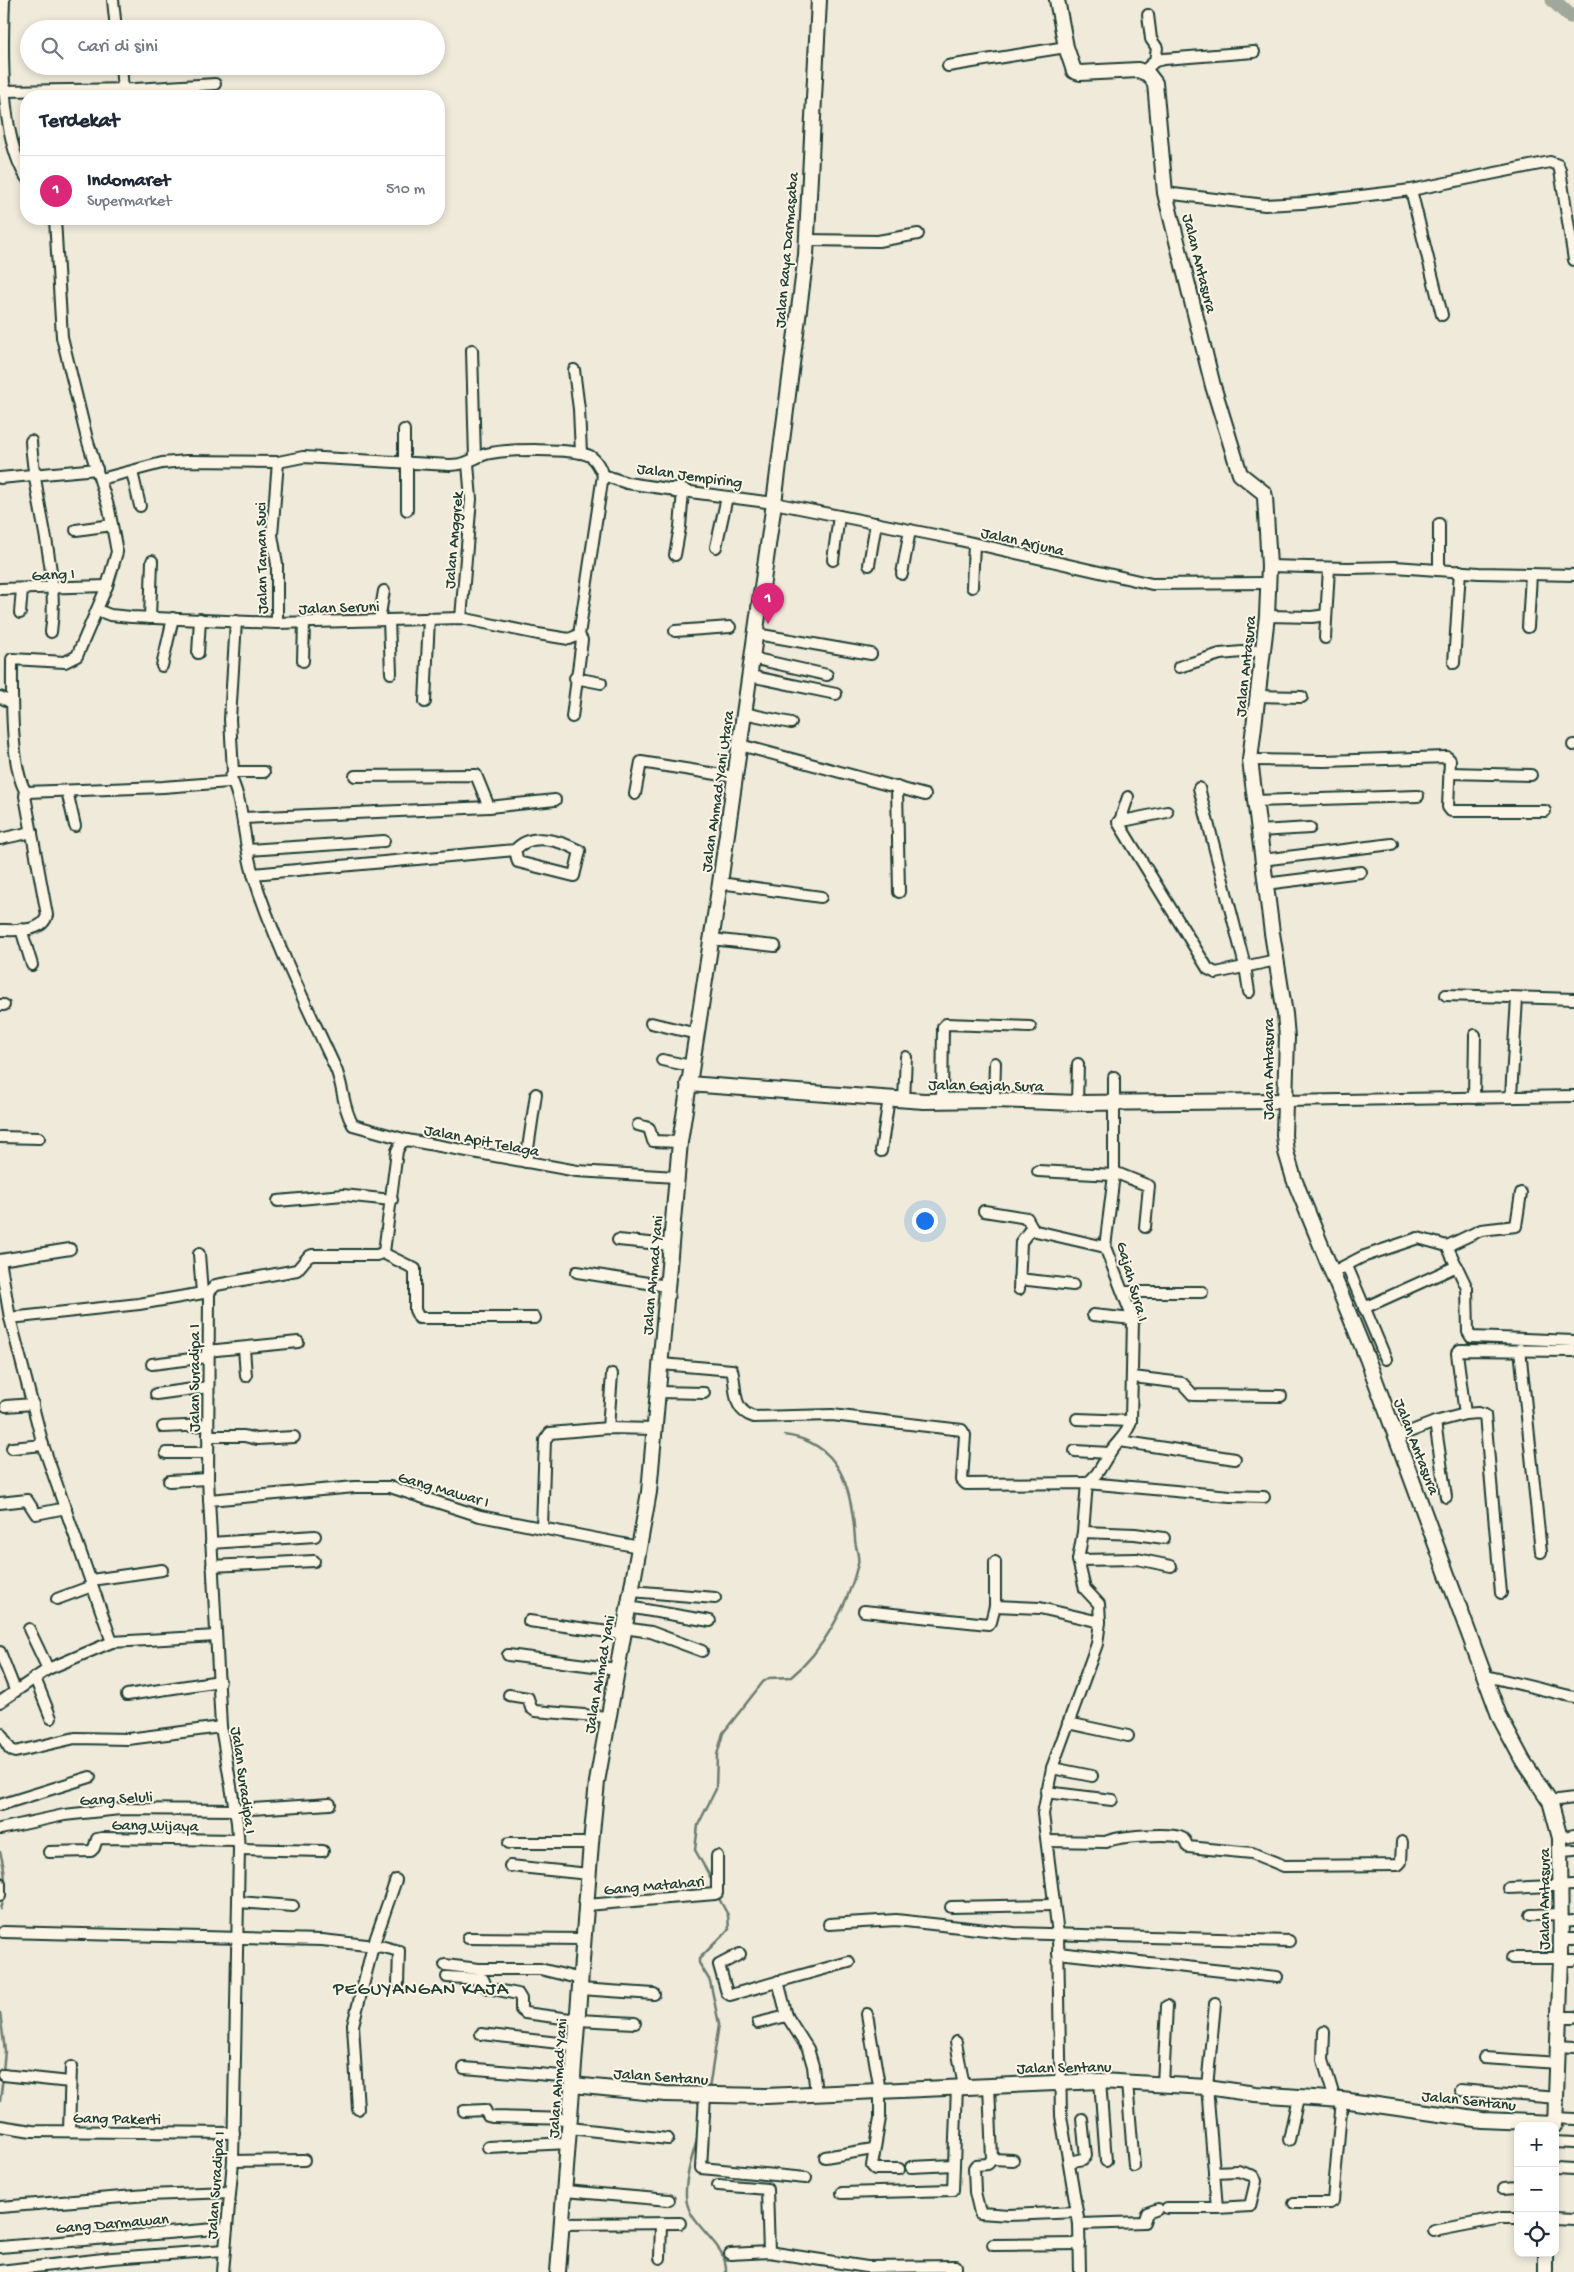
<!DOCTYPE html>
<html lang="id">
<meta charset="utf-8">
<style>
:root{--surface:#fff;--page:#f6f6f7;--text:#1f2937;--muted:#747a83;--line:#e0e1e3;--accent:#db2777}
body{margin:0;font-family:"Gochi Hand",sans-serif;background:var(--page);color:var(--text)}
.controls{position:absolute;right:15px;bottom:15px;display:grid;overflow:hidden;border-radius:10px;box-shadow:0 2px 8px #0003}
.controls button{width:45px;height:45px;display:grid;place-items:center;padding:0;border:0;border-bottom:1px solid var(--line);background:var(--surface);color:var(--text);font:25px sans-serif}
.you{position:absolute;left:924px;top:1220px;width:18px;height:18px;margin:-12px;border:4px solid #fff;border-radius:50%;background:#1a73e8;box-shadow:0 0 0 8px #1a73e833}
.badge{display:grid;place-items:center;width:32px;height:32px;border-radius:50%;background:var(--accent);color:#fff;font-size:16px;font-weight:700}
.pin{position:absolute;translate:-50% -41px;filter:drop-shadow(0 1px 2px #0008)}
.pin::after{content:'';position:absolute;top:26px;width:18px;height:15px;background:inherit;clip-path:polygon(0 0,100% 0,50% 100%)}
.list{margin:0;padding:0;list-style:none}
h2{display:flex;justify-content:space-between;align-items:center;height:65px;margin:0;padding:0 20px;font-size:21px}
h2 small{font-size:16px;font-weight:400;color:var(--muted)}
.list li{display:grid;grid-template-columns:32px 1fr auto;gap:15px;align-items:center;box-sizing:border-box;height:70px;padding:0 20px;border-top:1px solid var(--line)}
.list b{display:block;font-size:19px;white-space:nowrap}
.list p{margin:0;font-size:16px;white-space:nowrap;color:var(--muted)}
.list em{font-size:16px;font-style:normal;color:var(--muted)}
.icon{flex:none;width:28px;height:28px;fill:none;stroke:currentColor;stroke-width:2;stroke-linecap:round;stroke-linejoin:round}
.map{position:relative;flex:none;width:1574px;height:2272px;overflow:hidden}
.search{position:absolute;background:var(--surface);box-shadow:0 2px 8px #0003;left:20px;top:20px;width:425px;height:55px;display:flex;align-items:center;gap:12px;box-sizing:border-box;padding:0 18px;border-radius:28px;color:var(--muted);font-size:19px}
.panel{position:absolute;background:var(--surface);box-shadow:0 2px 8px #0003;left:20px;top:90px;width:425px;height:135px;border-radius:20px}
.map>svg:first-child{display:block}
</style>
<div class="map">
<svg width="1574" height="2272" viewBox="0 0 1574 2272">
<rect width="100%" height="100%" fill="#efeada"/>
<filter id="ink" filterUnits="userSpaceOnUse"><feTurbulence type="fractalNoise" baseFrequency=".02" numOctaves="2"/><feDisplacementMap in="SourceGraphic" scale="10" xChannelSelector="R" yChannelSelector="G"/><feConvolveMatrix kernelMatrix="1 2 1 2 8 2 1 2 1" color-interpolation-filters="sRGB"/></filter>
<g filter="url(#ink)">
<g fill="none" stroke-linecap="round" stroke-linejoin="round">
<!-- stream -->
<g stroke="#6c7d71" stroke-width="2.5">
<path d="M 0,1852 C 6,1872 7,1889 0,1909"/>
<path d="M 712,1880 L 695,1850 L 698,1825 L 716,1789 L 717,1755 L 723,1733 L 763,1682 L 769,1678 L 791,1677 C 823,1651 848,1605 858,1564 C 860,1557 855,1546 855,1539 C 852,1489 841,1442 784,1435"/>
<polyline points="0,2013 5,2051 3,2071"/>
<polyline points="709,2089 719,2024 710,1981 699,1963 699,1959 729,1929 728,1915 717,1895"/>
<polyline points="0,2101 3,2077"/>
<path d="M 698,2136 C 693,2155 685,2176 686,2196 C 687,2227 728,2242 726,2272"/>
</g>
<!-- river -->
<polyline stroke="#9fa89a" stroke-width="15" points="1553,0 1570,16 1574,16"/>
<!-- street casing -->
<g stroke="#1f3d34" stroke-width="14">
<g id="street">
<path d="M 4,0 C 2,50 0,135 26,177"/>
<polyline points="113,0 116,29"/>
<polyline points="1148,15 1151,39 1157,48 1155,61"/>
<polyline points="121,66 123,90"/>
<polyline points="948,66 1066,47"/>
<polyline points="1144,71 1155,61 1164,59 1254,52"/>
<polyline points="2,91 135,89 215,84"/>
<polyline points="1411,190 1442,315"/>
<polyline points="1165,193 1265,205 1302,203 1411,190 1550,162 1558,165 1560,170 1574,260"/>
<polyline points="806,240 878,241 918,234"/>
<polyline points="472,350 475,458"/>
<polyline points="574,370 579,409 581,453"/>
<polyline points="404,430 404,462"/>
<path d="M 31,441 C 34,505 60,567 51,632"/>
<polyline points="132,472 140,506"/>
<polyline points="603,475 627,483 675,490"/>
<polyline points="0,478 97,469"/>
<path d="M 101,479 L 162,463 L 187,461 L 278,462 L 303,457 L 450,465 C 470,464 470,459 486,454 C 504,449 574,448 590,456 C 597,460 600,468 603,475 L 579,635 L 582,640 L 572,717"/>
<polyline points="407,510 407,462"/>
<polyline points="76,530 112,525"/>
<polyline points="716,547 727,497"/>
<polyline points="675,555 680,527 683,491 774,503 955,539 1152,584 1268,583"/>
<polyline points="833,560 839,516"/>
<polyline points="869,565 876,523"/>
<polyline points="1269,566 1347,568 1395,567 1479,573 1574,575"/>
<polyline points="1439,570 1439,524"/>
<polyline points="902,574 910,530"/>
<polyline points="972,587 974,544"/>
<polyline points="0,589 107,586"/>
<polyline points="97,610 110,615 131,617 277,623 461,618 538,634 569,639 579,635"/>
<polyline points="20,613 22,589"/>
<polyline points="1267,616 1312,617 1326,615"/>
<polyline points="150,618 152,561"/>
<polyline points="461,618 471,499 468,464"/>
<polyline points="379,620 384,591"/>
<polyline points="389,620 391,673"/>
<polyline points="277,623 277,564 272,535 278,462"/>
<polyline points="1528,627 1531,574"/>
<polyline points="675,631 730,627"/>
<polyline points="756,634 871,654"/>
<polyline points="1325,638 1329,568"/>
<polyline points="198,653 200,619"/>
<polyline points="752,658 827,675"/>
<polyline points="303,661 304,623"/>
<polyline points="1454,663 1460,571"/>
<polyline points="162,666 173,618"/>
<polyline points="1179,667 1220,654 1264,650"/>
<polyline points="750,676 836,694"/>
<polyline points="575,678 601,683"/>
<polyline points="1258,696 1302,697"/>
<polyline points="0,697 12,703"/>
<polyline points="425,702 429,618"/>
<polyline points="744,713 791,723"/>
<polyline points="740,745 925,795"/>
<polyline points="1573,745 1574,745"/>
<polyline points="1250,760 1325,761 1447,757 1450,760 1448,807 1451,811 1545,811"/>
<polyline points="233,772 264,772"/>
<polyline points="1449,773 1531,775"/>
<polyline points="355,776 476,775 489,807"/>
<path d="M 231,778 C 245,808 243,843 253,874 C 274,941 306,1004 335,1067 C 344,1086 342,1107 353,1125 L 407,1140"/>
<polyline points="897,787 899,892"/>
<polyline points="1199,788 1245,966 1249,992"/>
<polyline points="67,791 75,826"/>
<polyline points="26,792 163,787 229,782 233,772 230,719 236,621"/>
<polyline points="635,794 641,762 735,777"/>
<polyline points="1128,797 1119,824 1208,969 1216,973 1276,960"/>
<polyline points="1255,801 1418,796"/>
<polyline points="243,818 489,807 555,800"/>
<polyline points="1118,822 1167,812"/>
<polyline points="1258,831 1310,828"/>
<polyline points="0,839 32,832"/>
<polyline points="248,850 384,841"/>
<polyline points="1262,860 1392,844"/>
<path d="M 253,874 L 515,850 C 532,831 561,841 580,851 L 574,876 L 518,862 L 515,850"/>
<polyline points="720,883 821,897"/>
<polyline points="1265,884 1361,872"/>
<polyline points="21,929 32,965"/>
<path d="M 0,930 C 15,930 43,933 47,915 L 25,796 L 26,792 C 10,768 12,690 12,659 L 65,662 L 77,656 L 107,586 L 117,552 L 109,509 L 87,439 L 62,337 L 55,219"/>
<polyline points="711,939 775,946"/>
<polyline points="1446,995 1574,999"/>
<polyline points="0,1005 4,1005"/>
<polyline points="651,1023 697,1034"/>
<polyline points="662,1060 691,1066"/>
<polyline points="1511,1096 1517,998"/>
<polyline points="1474,1098 1475,1035"/>
<polyline points="904,1100 906,1057"/>
<polyline points="994,1100 995,1063"/>
<polyline points="1284,1101 1574,1096"/>
<polyline points="942,1102 943,1027 946,1024 1030,1027"/>
<polyline points="1077,1103 1078,1064"/>
<polyline points="638,1125 649,1128 653,1141 680,1142"/>
<polyline points="0,1137 39,1138"/>
<polyline points="881,1151 889,1098"/>
<polyline points="526,1162 536,1094"/>
<polyline points="1038,1171 1114,1175"/>
<polyline points="1114,1172 1149,1186 1145,1227"/>
<polyline points="278,1201 343,1195 392,1200"/>
<polyline points="984,1211 1027,1218 1033,1229 1036,1231 1105,1247"/>
<polyline points="618,1240 670,1245"/>
<polyline points="1447,1246 1481,1230 1516,1226 1521,1193"/>
<polyline points="383,1253 415,1269 415,1310 419,1318 535,1318"/>
<polyline points="199,1254 202,1293"/>
<polyline points="0,1260 10,1318 43,1445 112,1642 216,1636"/>
<polyline points="0,1260 70,1249"/>
<polyline points="1347,1266 1386,1359"/>
<polyline points="577,1272 667,1286"/>
<polyline points="1333,1272 1362,1257 1418,1238 1447,1246 1467,1288 1468,1332 1471,1337 1574,1341"/>
<polyline points="1019,1279 1073,1285"/>
<polyline points="1019,1289 1021,1242 1032,1227"/>
<polyline points="209,1292 208,1479 221,1727 237,1822 239,1849 233,2161 223,2272"/>
<polyline points="209,1292 216,1285 297,1270 308,1257 312,1255 377,1255 384,1252 397,1151 401,1143 407,1140 577,1171 676,1177"/>
<polyline points="1124,1292 1202,1292"/>
<polyline points="1364,1308 1457,1266"/>
<polyline points="1093,1315 1133,1319"/>
<polyline points="10,1318 139,1304 209,1292"/>
<polyline points="244,1348 246,1376"/>
<polyline points="1520,1349 1541,1552"/>
<polyline points="207,1351 298,1342"/>
<polyline points="152,1364 207,1357"/>
<path d="M 661,1364 L 732,1370 C 737,1388 731,1410 754,1417 L 832,1415 L 962,1430 L 965,1435 L 962,1480 L 966,1484 L 1087,1483 L 1230,1496 L 1264,1497"/>
<polyline points="1133,1377 1182,1383 1193,1395 1281,1396"/>
<polyline points="658,1392 704,1393"/>
<polyline points="156,1394 208,1387"/>
<polyline points="6,1406 33,1404"/>
<polyline points="1465,1414 1478,1413 1485,1415 1501,1593"/>
<polyline points="1077,1419 1131,1421"/>
<polyline points="1435,1422 1446,1497"/>
<polyline points="163,1427 208,1425"/>
<polyline points="608,1428 612,1374"/>
<polyline points="208,1436 244,1436 257,1439 294,1437"/>
<polyline points="1396,1437 1435,1422 1465,1414 1457,1353 1460,1350 1574,1351"/>
<polyline points="1120,1441 1235,1459"/>
<polyline points="12,1448 43,1445"/>
<polyline points="1075,1451 1109,1453"/>
<polyline points="166,1453 208,1453"/>
<polyline points="169,1481 208,1479"/>
<path d="M 1087,1483 C 1099,1474 1101,1466 1109,1454 C 1116,1442 1127,1436 1131,1421 L 1133,1319 L 1105,1247 L 1114,1175 L 1114,1077"/>
<polyline points="209,1500 355,1487 390,1487 480,1516 639,1547"/>
<polyline points="0,1503 27,1500 36,1514 66,1508"/>
<polyline points="542,1527 545,1440 550,1433 608,1428 655,1429"/>
<polyline points="1083,1532 1135,1534 1164,1538"/>
<polyline points="211,1543 315,1536"/>
<polyline points="1078,1560 1137,1559 1171,1566"/>
<polyline points="212,1566 314,1561"/>
<polyline points="91,1580 162,1570"/>
<polyline points="631,1591 715,1598"/>
<polyline points="57,1599 92,1586"/>
<polyline points="995,1606 995,1562"/>
<polyline points="628,1607 710,1621"/>
<polyline points="864,1611 988,1624 991,1622 995,1606 1040,1608 1100,1622"/>
<polyline points="529,1621 623,1634"/>
<polyline points="624,1628 651,1632 702,1651"/>
<polyline points="29,1629 48,1669"/>
<polyline points="0,1652 15,1690"/>
<polyline points="508,1655 617,1669"/>
<polyline points="1486,1676 1574,1697"/>
<polyline points="35,1678 51,1718"/>
<polyline points="127,1695 220,1681"/>
<polyline points="509,1695 528,1698 531,1708 535,1711 608,1717"/>
<polyline points="0,1702 48,1669 112,1642"/>
<polyline points="1068,1723 1128,1736"/>
<polyline points="0,1733 10,1749 15,1752 75,1738 128,1739 221,1727"/>
<polyline points="1052,1768 1092,1776"/>
<polyline points="1046,1792 1112,1800"/>
<polyline points="1550,1801 1574,1798"/>
<polyline points="0,1805 90,1777"/>
<polyline points="0,1829 64,1815 120,1809 235,1810 330,1804"/>
<polyline points="1560,1838 1574,1835"/>
<path d="M 1047,1841 L 1106,1842 C 1117,1836 1172,1832 1182,1838 C 1186,1840 1186,1844 1188,1847 L 1252,1853 L 1284,1866 L 1398,1865 L 1401,1862 L 1402,1842"/>
<polyline points="509,1843 591,1843"/>
<polyline points="239,1849 323,1851"/>
<polyline points="1562,1851 1574,1850"/>
<polyline points="49,1852 91,1851 94,1848 97,1839 102,1838 238,1840"/>
<polyline points="510,1866 589,1874"/>
<polyline points="0,1883 0,1895"/>
<polyline points="1509,1888 1574,1885"/>
<polyline points="238,1902 293,1906"/>
<polyline points="587,1905 715,1894 717,1893 717,1856"/>
<polyline points="951,1907 1053,1905"/>
<polyline points="1531,1915 1561,1914"/>
<polyline points="1561,1922 1574,1921"/>
<polyline points="829,1924 896,1920 1014,1933 1289,1941"/>
<polyline points="3,1932 322,1940 384,1947 399,1951 398,1983"/>
<polyline points="468,1938 584,1939"/>
<polyline points="1561,1939 1574,1939"/>
<polyline points="1058,1953 1277,1977"/>
<polyline points="740,1954 719,1965 727,1993 730,1995 849,1962"/>
<polyline points="1512,1958 1561,1958"/>
<polyline points="1561,1960 1574,1960"/>
<polyline points="445,1965 479,1969 540,1969 581,1979"/>
<polyline points="447,1977 483,1979 487,1988 518,1994 521,1999 521,2010 525,2013 578,2020 635,2023"/>
<polyline points="778,1981 787,2016 808,2049 813,2066 816,2094"/>
<polyline points="580,1989 654,1994"/>
<polyline points="867,2014 880,2091 880,2118 872,2166 875,2169 899,2169"/>
<polyline points="1558,2017 1574,2017"/>
<polyline points="758,2023 787,2016"/>
<polyline points="1324,2032 1323,2060 1335,2100"/>
<polyline points="481,2034 576,2045"/>
<polyline points="956,2042 964,2087"/>
<polyline points="1558,2046 1574,2047"/>
<polyline points="1484,2058 1558,2063"/>
<polyline points="464,2068 573,2077"/>
<polyline points="3,2075 70,2082"/>
<polyline points="1100,2081 1106,2161"/>
<polyline points="1127,2083 1134,2166"/>
<polyline points="1163,2084 1167,2006"/>
<polyline points="989,2085 992,2159 988,2164 976,2165 974,2168 975,2192 980,2213 1009,2215 1077,2212"/>
<polyline points="1460,2090 1557,2098"/>
<polyline points="705,2095 701,2168 806,2178"/>
<polyline points="358,2109 353,2025 373,1946 396,1880"/>
<polyline points="464,2111 485,2110 488,2116 492,2117 571,2119"/>
<polyline points="1555,2118 1574,2119"/>
<polyline points="0,2126 32,2131 234,2133"/>
<polyline points="570,2128 668,2139"/>
<polyline points="69,2131 71,2067"/>
<polyline points="1289,2140 1298,2097"/>
<polyline points="1555,2142 1574,2143"/>
<polyline points="488,2147 569,2143"/>
<polyline points="825,2157 873,2149"/>
<polyline points="992,2159 1013,2160"/>
<polyline points="233,2161 304,2160"/>
<polyline points="1069,2162 1083,2159 1086,2156 1082,2119"/>
<polyline points="911,2167 954,2165"/>
<polyline points="1555,2168 1574,2169"/>
<polyline points="1214,2172 1238,2171 1254,2176 1256,2181 1250,2206 1217,2208"/>
<polyline points="718,2185 767,2189 769,2252"/>
<polyline points="1504,2188 1518,2187"/>
<polyline points="565,2191 669,2200"/>
<polyline points="842,2193 953,2190 957,2087"/>
<polyline points="1294,2203 1330,2203 1333,2201 1342,2100"/>
<polyline points="0,2207 147,2195 230,2192"/>
<polyline points="1167,2208 1217,2208 1207,2087 1215,2004"/>
<polyline points="1555,2218 1574,2219"/>
<polyline points="562,2224 680,2223"/>
<polyline points="1079,2224 1144,2222 1147,2213 1158,2209"/>
<polyline points="1434,2231 1501,2218 1518,2218"/>
<polyline points="993,2245 1080,2244"/>
<polyline points="0,2247 227,2228"/>
<polyline points="730,2254 769,2252 867,2267 956,2266 956,2272"/>
<polyline points="660,2258 661,2223"/>
<polyline points="0,2271 112,2258 225,2250"/>
<polyline points="1080,2272 1079,2224 1061,2116 1058,1934 1043,1814 1052,1768 1097,1644 1100,1622 1099,1604 1085,1589 1078,1560 1083,1532 1087,1483"/>
</g>
</g>
<!-- secondary casing -->
<g stroke="#1f3d34" stroke-width="18">
<g id="secondary">
<polyline points="1057,0 1066,47 1074,71 1080,73 1138,70 1148,74 1155,83 1165,193 1213,386 1240,474 1264,493 1265,497 1269,566 1267,616 1250,760 1272,933 1285,1014 1287,1037 1284,1135 1286,1152 1294,1179 1367,1358 1500,1718 1523,1761 1550,1801 1560,1838 1561,1958 1555,2126"/>
<polyline points="675,490 683,491"/>
<polyline points="688,1084 924,1101 994,1100 1077,1103 1284,1101"/>
<polyline points="573,2085 665,2094 766,2096 1100,2081 1207,2087 1255,2094 1342,2100 1482,2120 1555,2123"/>
<polyline points="558,2272 591,1843 597,1782 649,1492 680,1142 720,883 774,503 806,255 819,0"/>
<polyline points="1546,2272 1546,2253"/>
</g>
</g>
<!-- street -->
<use href="#street" stroke="#fcf5e5" stroke-width="10"/>
<!-- secondary -->
<use href="#secondary" stroke="#fcf5e5" stroke-width="14"/>
</g>
</g>
<g text-anchor="middle" stroke-width="4" stroke-linejoin="round" paint-order="stroke">
<!-- street labels -->
<g font-size="16" fill="#1f3d34" stroke="#fcf5e5">
<text transform="translate(785 250) rotate(-85)" y="6">Jalan Raya Darmasaba</text>
<text transform="translate(1201 263) rotate(76)" y="6">Jalan Antasura</text>
<text transform="translate(690 474) rotate(8)" y="6">Jalan Jempiring</text>
<text transform="translate(452 540) rotate(-85)" y="6">Jalan Anggrek</text>
<text transform="translate(1023 540) rotate(13)" y="6">Jalan Arjuna</text>
<text transform="translate(260 558) rotate(-91)" y="6">Jalan Taman Suci</text>
<text transform="translate(53 573) rotate(-3)" y="6">Gang I</text>
<text transform="translate(339 606) rotate(-2)" y="6">Jalan Seruni</text>
<text transform="translate(1244 666) rotate(-84)" y="6">Jalan Antasura</text>
<text transform="translate(716 791) rotate(-82)" y="6">Jalan Ahmad Yani Utara</text>
<text transform="translate(1267 1069) rotate(-90)" y="6">Jalan Antasura</text>
<text transform="translate(986 1084) rotate(1)" y="6">Jalan Gajah Sura</text>
<text transform="translate(482 1139) rotate(11)" y="6">Jalan Apit Telaga</text>
<text transform="translate(651 1275) rotate(-85)" y="6">Jalan Ahmad Yani</text>
<text transform="translate(1134 1281) rotate(74)" y="6">Gajah Sura I</text>
<text transform="translate(193 1378) rotate(-90)" y="6">Jalan Suradipa I</text>
<text transform="translate(1418 1446) rotate(69)" y="6">Jalan Antasura</text>
<text transform="translate(444 1488) rotate(16)" y="6">Gang Mawar I</text>
<text transform="translate(598 1674) rotate(-80)" y="6">Jalan Ahmad Yani</text>
<text transform="translate(245 1780) rotate(82)" y="6">Jalan Suradipa I</text>
<text transform="translate(116 1797) rotate(-3)" y="6">Gang Seluli</text>
<text transform="translate(155 1824) rotate(1)" y="6">Gang Wijaya</text>
<text transform="translate(654 1884) rotate(-5)" y="6">Gang Matahari</text>
<text transform="translate(1543 1899) rotate(-90)" y="6">Jalan Antasura</text>
<text transform="translate(1064 2066) rotate(-1)" y="6">Jalan Sentanu</text>
<text transform="translate(661 2075) rotate(4)" y="6">Jalan Sentanu</text>
<text transform="translate(556 2078) rotate(-86)" y="6">Jalan Ahmad Yani</text>
<text transform="translate(1469 2099) rotate(6)" y="6">Jalan Sentanu</text>
<text transform="translate(117 2117) rotate(1)" y="6">Gang Pakerti</text>
<text transform="translate(214 2185) rotate(-86)" y="6">Jalan Suradipa I</text>
<text transform="translate(112 2222) rotate(-5)" y="6">Gang Darmawan</text>
</g>
<!-- quarter labels -->
<g font-size="19" letter-spacing="1" fill="#1f3d34" stroke="#fcf5e5">
<text x="421" y="1994">PEGUYANGAN KAJA</text>
</g>
</g>
</svg>
<div class="controls">
<button>+</button>
<button>−</button>
<button><svg class="icon" aria-label="locate" viewBox="0 0 24 24"><circle cx="12" cy="12" r="6"/><path d="M12 2v4M12 18v4M2 12h4M18 12h4"/></svg></button>
</div>
<div class="you"></div>
<div class="pin badge" style="left:768px;top:624px">1</div>
<div class="search"><svg class="icon" aria-label="search" viewBox="0 0 24 24"><circle cx="10" cy="10" r="6"/><path d="M15 15l6 6"/></svg>Cari di sini</div>
<section class="panel">
<h2>Terdekat<small></small></h2>
<ul class="list">
<li><span class="badge">1</span><div><b>Indomaret</b><p>Supermarket</p></div><em>510 m</em></li>
</ul>
</section>
</div>
